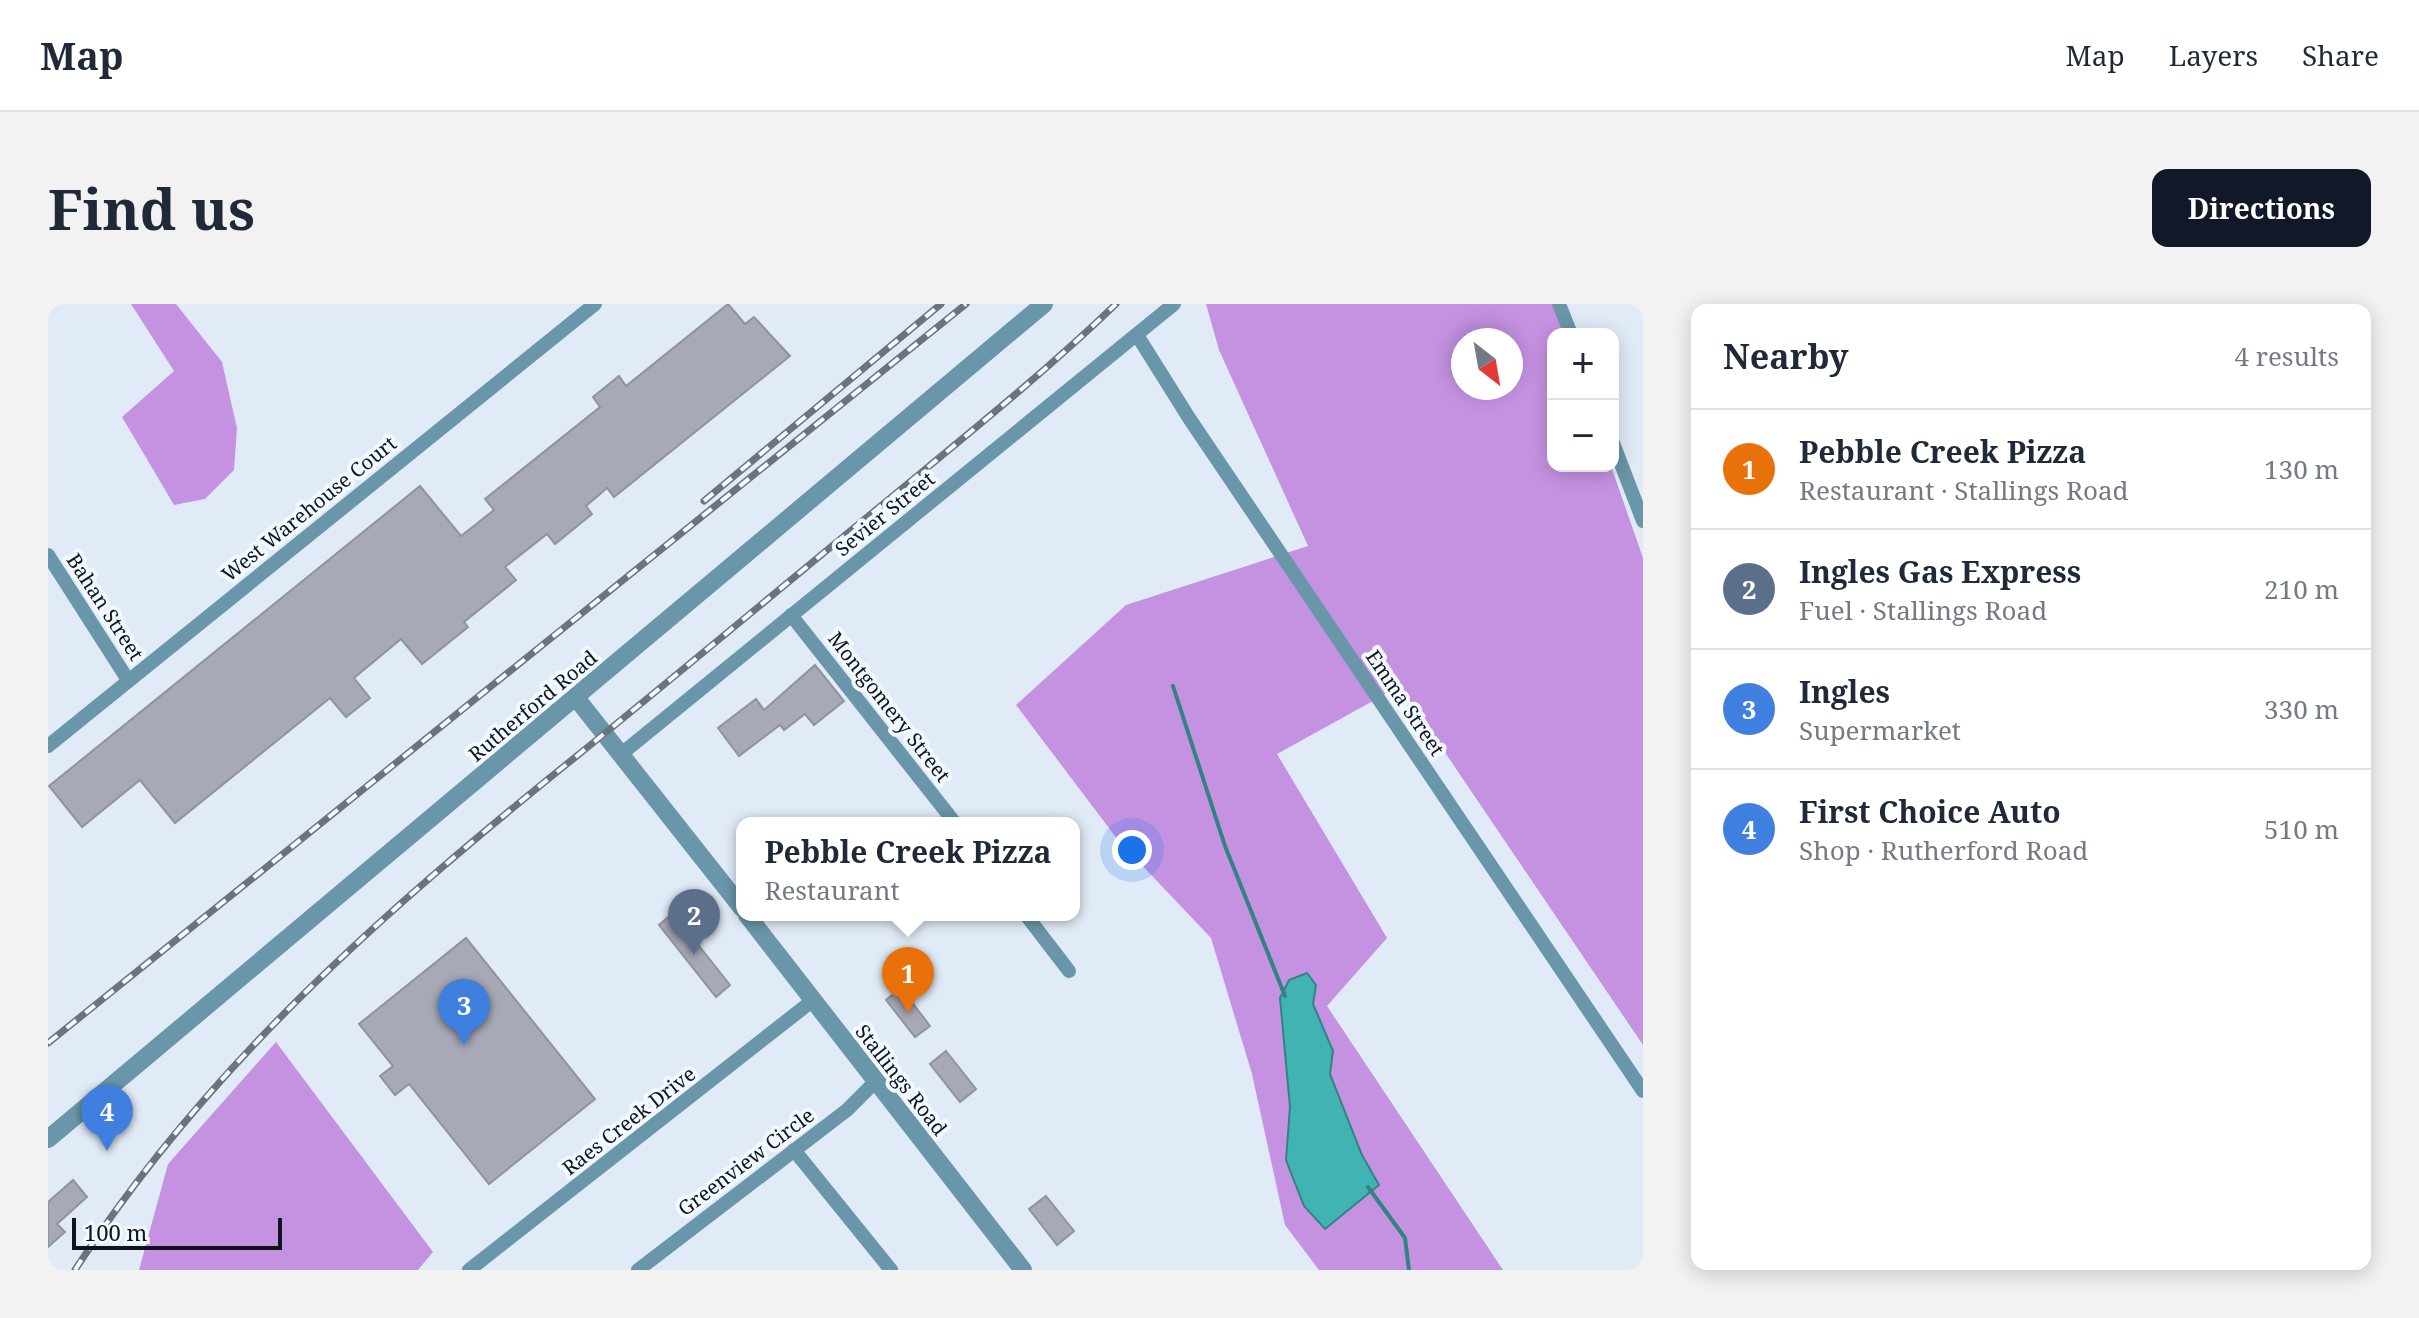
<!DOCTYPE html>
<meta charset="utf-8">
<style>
:root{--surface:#fff;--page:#f2f2f3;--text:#1f2937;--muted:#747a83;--line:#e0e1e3;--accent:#111827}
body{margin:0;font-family:"Noto Serif",serif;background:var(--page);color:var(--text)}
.controls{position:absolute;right:24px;top:24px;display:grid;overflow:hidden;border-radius:16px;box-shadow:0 4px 20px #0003}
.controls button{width:72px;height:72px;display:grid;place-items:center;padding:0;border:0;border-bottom:2px solid var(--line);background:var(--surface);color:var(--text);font:40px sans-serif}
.compass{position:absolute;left:1403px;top:24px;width:72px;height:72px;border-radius:50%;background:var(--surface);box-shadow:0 4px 20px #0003;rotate:149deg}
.scale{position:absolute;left:24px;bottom:20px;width:210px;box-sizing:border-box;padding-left:8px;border:4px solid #101418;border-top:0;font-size:22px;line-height:28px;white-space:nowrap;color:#101418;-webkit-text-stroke:6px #f2f8ff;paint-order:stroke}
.you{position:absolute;left:1084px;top:546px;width:28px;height:28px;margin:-20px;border:6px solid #fff;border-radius:50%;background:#1a73e8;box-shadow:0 0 0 12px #1a73e833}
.badge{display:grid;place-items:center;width:52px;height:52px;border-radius:50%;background:var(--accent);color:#fff;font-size:26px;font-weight:700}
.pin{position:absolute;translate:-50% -66px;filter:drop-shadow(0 2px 4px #0008)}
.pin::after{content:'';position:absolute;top:42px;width:28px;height:24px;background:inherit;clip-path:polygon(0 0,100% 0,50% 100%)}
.popup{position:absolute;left:688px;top:513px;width:344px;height:104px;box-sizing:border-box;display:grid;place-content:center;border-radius:16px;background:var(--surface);filter:drop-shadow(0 2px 6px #0005);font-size:26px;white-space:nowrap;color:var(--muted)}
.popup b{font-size:30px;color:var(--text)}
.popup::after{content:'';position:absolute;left:50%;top:100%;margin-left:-16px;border:16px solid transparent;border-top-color:var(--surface)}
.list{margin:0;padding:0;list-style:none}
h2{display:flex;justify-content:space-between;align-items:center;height:104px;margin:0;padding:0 32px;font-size:34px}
h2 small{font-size:26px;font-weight:400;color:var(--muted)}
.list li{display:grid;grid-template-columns:52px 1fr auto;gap:24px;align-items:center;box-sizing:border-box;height:120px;padding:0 32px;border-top:2px solid var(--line)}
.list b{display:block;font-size:30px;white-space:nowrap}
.list p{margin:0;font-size:26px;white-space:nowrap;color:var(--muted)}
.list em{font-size:26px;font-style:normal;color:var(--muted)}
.map{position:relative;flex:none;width:1595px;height:966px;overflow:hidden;border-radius:16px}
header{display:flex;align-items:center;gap:48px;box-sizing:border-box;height:112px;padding:0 40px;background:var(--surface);border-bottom:2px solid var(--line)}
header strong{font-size:38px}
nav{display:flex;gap:44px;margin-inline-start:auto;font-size:28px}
.intro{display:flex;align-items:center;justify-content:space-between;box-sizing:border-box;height:192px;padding:0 48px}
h1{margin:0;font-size:56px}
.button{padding:20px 36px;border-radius:16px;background:var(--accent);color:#fff;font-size:28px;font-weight:700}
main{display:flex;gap:48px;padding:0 48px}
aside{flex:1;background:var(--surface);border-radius:16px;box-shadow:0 4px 20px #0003}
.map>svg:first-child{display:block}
</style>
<header>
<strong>Map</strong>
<nav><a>Map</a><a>Layers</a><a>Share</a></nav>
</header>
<div class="intro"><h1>Find us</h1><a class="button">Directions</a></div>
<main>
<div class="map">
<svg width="1595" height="966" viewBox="0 0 1595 966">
<rect width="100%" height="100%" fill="#e1ebf7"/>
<!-- forest -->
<g fill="#c592e2" fill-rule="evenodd">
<polygon points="83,0 128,0 174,58 189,124 186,166 157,195 126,201 74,113 126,67"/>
<path d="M 1158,0 L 1505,0 L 1516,30 L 1505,30 L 1505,162 L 1563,162 L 1595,254 L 1595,741 L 1352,382 L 1229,450 L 1339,634 L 1279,702 L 1455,966 L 1271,966 L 1237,921 L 1204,770 L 1163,634 L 1070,536 L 968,401 L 1078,301 L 1260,242 L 1171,46 ZM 1415,36 L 1463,36 L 1463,84 L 1415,84 Z"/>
<polygon points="228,738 385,948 370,966 91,966 120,860"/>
</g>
<!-- water -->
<polygon fill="#42b3b3" stroke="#338384" stroke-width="2" points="1259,669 1268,681 1265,700 1285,747 1282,770 1314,851 1331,881 1277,925 1256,902 1238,856 1242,803 1232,694 1241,676"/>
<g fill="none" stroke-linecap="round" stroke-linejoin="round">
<!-- stream -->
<g stroke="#338384" stroke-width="4">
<polyline points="1125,382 1177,542 1237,692"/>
<polyline points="1320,883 1357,934 1361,966"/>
</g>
</g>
<!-- building -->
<g fill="#a8a9b6" stroke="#91929f" stroke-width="2">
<polygon points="680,0 697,20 706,13 742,52 566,193 559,184 538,202 544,210 507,240 499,230 457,263 468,276 416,318 420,323 374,360 353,335 306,374 322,394 298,413 282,394 127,519 92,476 34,523 1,482 372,182 413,232 446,206 437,195 552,103 545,93 571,72 578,82"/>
<polygon points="767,361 796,397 766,421 757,410 736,426 732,421 691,452 670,424 708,395 716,406"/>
<polygon points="625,609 682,681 668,693 611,621"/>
<polygon points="418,634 547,795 441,880 361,780 347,791 332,772 345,762 311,720"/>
<polygon points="853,684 882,722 867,733 838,696"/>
<polygon points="898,747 928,785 912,798 882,760"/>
<polygon points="25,876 39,893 9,920 17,928 0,943 0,898"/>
<polygon points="998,892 1026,927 1009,941 981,905"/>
</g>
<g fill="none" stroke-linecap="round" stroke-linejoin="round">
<!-- minor -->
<g stroke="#6996a8" stroke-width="14">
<polyline points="1511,0 1523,30"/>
<polyline points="1089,31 1141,114 1595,787"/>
<polyline points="1565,139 1595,217"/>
<polyline points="0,251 80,376"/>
<polyline points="743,311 907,519"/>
<polyline points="0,442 547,0"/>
<polyline points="572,451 1126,0"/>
<polyline points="978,611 1021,667"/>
<polyline points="746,846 843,966"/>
<polyline points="421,966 764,697"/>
<polyline points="590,966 799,806 827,778"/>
</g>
<!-- tertiary -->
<g stroke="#6996a8" stroke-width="18">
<polyline points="529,395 694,604"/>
<polyline points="699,611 975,966"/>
<polyline points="0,835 996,0"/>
</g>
<!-- rail casing -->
<g stroke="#6d737b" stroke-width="7">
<g id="rail">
<polyline points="656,197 893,0"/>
<polyline points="0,739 918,0"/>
<path d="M 27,966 C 160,760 341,603 530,451 C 630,370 729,287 829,205 C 910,138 992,73 1068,0"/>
</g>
</g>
<!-- rail -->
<use href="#rail" stroke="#f2f8ff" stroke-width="4" stroke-dasharray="12" stroke-linecap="butt"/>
</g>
<g text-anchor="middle" stroke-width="8" stroke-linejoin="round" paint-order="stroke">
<!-- street labels -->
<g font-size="20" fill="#101418" stroke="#f2f8ff">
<text transform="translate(261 205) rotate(-39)" y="7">West Warehouse Court</text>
<text transform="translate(837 210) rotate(-39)" y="7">Sevier Street</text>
<text transform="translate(57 303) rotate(57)" y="7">Bahan Street</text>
<text transform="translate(1357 399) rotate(56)" y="7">Emma Street</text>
<text transform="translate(485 402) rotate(-40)" y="7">Rutherford Road</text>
<text transform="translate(841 403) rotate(52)" y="7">Montgomery Street</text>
<text transform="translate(853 776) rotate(52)" y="7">Stallings Road</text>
<text transform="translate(581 817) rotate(-38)" y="7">Raes Creek Drive</text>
<text transform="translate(698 858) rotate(-37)" y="7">Greenview Circle</text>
</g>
</g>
</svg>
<div class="controls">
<button>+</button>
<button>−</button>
</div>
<svg class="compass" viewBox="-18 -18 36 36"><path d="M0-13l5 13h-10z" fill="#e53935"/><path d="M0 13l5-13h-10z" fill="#747a83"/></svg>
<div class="scale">100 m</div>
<div class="you"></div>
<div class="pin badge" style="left:860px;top:709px;background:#e8710a">1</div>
<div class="popup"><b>Pebble Creek Pizza</b>Restaurant</div>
<div class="pin badge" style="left:646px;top:651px;background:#5c6f8a">2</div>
<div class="pin badge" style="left:416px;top:741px;background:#3f7fe0">3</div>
<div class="pin badge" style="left:59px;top:847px;background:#3f7fe0">4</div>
</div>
<aside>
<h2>Nearby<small>4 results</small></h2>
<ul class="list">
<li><span class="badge" style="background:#e8710a">1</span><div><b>Pebble Creek Pizza</b><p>Restaurant · Stallings Road</p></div><em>130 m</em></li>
<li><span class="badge" style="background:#5c6f8a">2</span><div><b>Ingles Gas Express</b><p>Fuel · Stallings Road</p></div><em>210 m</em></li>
<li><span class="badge" style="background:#3f7fe0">3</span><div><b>Ingles</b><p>Supermarket</p></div><em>330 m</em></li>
<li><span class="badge" style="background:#3f7fe0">4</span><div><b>First Choice Auto</b><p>Shop · Rutherford Road</p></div><em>510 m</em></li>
</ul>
</aside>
</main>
